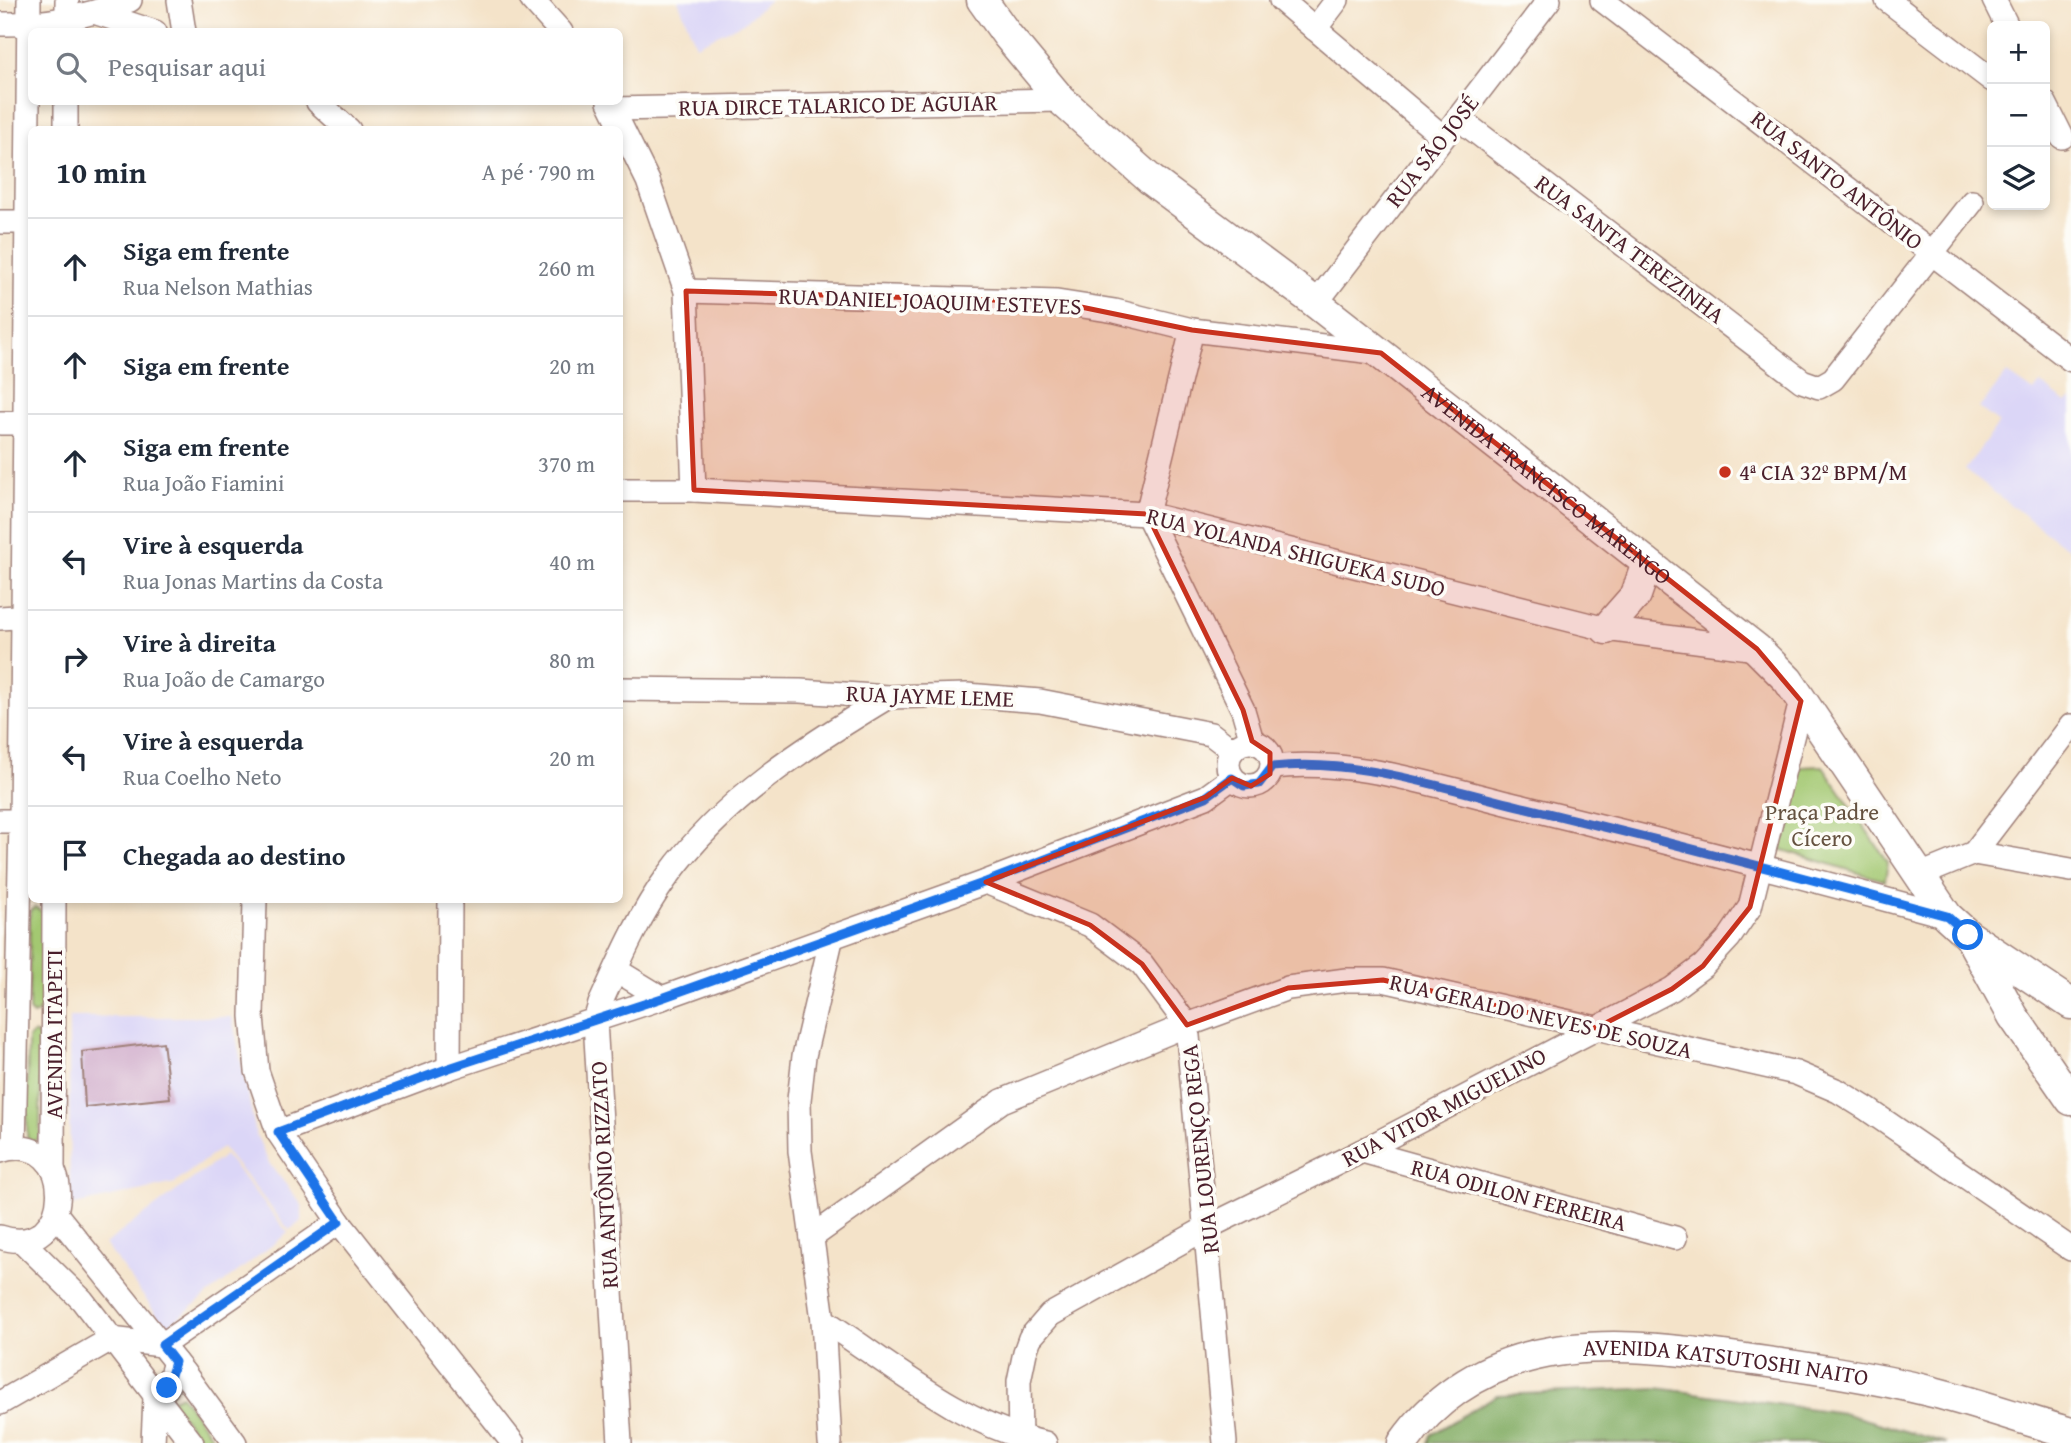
<!DOCTYPE html>
<html lang="pt">
<meta charset="utf-8">
<style>
:root{--surface:#fff;--page:#f6f6f7;--text:#1f2937;--muted:#747a83;--line:#e0e1e3}
body{margin:0;font-family:"Gentium Book Plus",serif;background:var(--page);color:var(--text)}
.controls{position:absolute;right:21px;top:21px;display:grid;overflow:hidden;border-radius:10px;box-shadow:0 4px 10px #0003}
.controls button{width:63px;height:63px;display:grid;place-items:center;padding:0;border:0;border-bottom:2px solid var(--line);background:var(--surface);color:var(--text);font:35px sans-serif}
.stop{position:absolute;width:21px;height:21px;margin:-16px;border:5px solid #1a73e8;border-radius:50%;background:#fff}
.stop.end{background:#1a73e8;border-color:#fff;box-shadow:0 2px 7px #0008}
.list{margin:0;padding:0;list-style:none}
h2{display:flex;justify-content:space-between;align-items:center;height:91px;margin:0;padding:0 28px;font-size:30px}
h2 small{font-size:23px;font-weight:400;color:var(--muted)}
.list li{display:grid;grid-template-columns:46px 1fr auto;gap:21px;align-items:center;box-sizing:border-box;height:98px;padding:0 28px;border-top:2px solid var(--line)}
.list b{display:block;font-size:26px;white-space:nowrap}
.list p{margin:0;font-size:23px;white-space:nowrap;color:var(--muted)}
.list em{font-size:23px;font-style:normal;color:var(--muted)}
.icon{flex:none;width:38px;height:38px;fill:none;stroke:currentColor;stroke-width:2;stroke-linecap:round;stroke-linejoin:round}
.map{position:relative;flex:none;width:2071px;height:1443px;overflow:hidden}
.search{position:absolute;background:var(--surface);box-shadow:0 4px 10px #0003;left:28px;top:28px;width:595px;height:77px;display:flex;align-items:center;gap:18px;box-sizing:border-box;padding:0 24px;border-radius:10px;color:var(--muted);font-size:26px}
.panel{position:absolute;background:var(--surface);box-shadow:0 4px 10px #0003;left:28px;top:126px;width:595px;height:777px;border-radius:10px}
.map>svg:first-child{display:block}
</style>
<div class="map">
<svg width="2071" height="1443" viewBox="0 0 2071 1443">
<rect width="100%" height="100%" fill="#fdfcf7"/>
<filter id="ink" filterUnits="userSpaceOnUse"><feTurbulence type="fractalNoise" baseFrequency=".0143" numOctaves="2"/><feDisplacementMap in="SourceGraphic" scale="14" xChannelSelector="R" yChannelSelector="G"/><feConvolveMatrix kernelMatrix="1 2 1 2 8 2 1 2 1" color-interpolation-filters="sRGB"/></filter>
<filter id="wash" filterUnits="userSpaceOnUse"><feTurbulence type="fractalNoise" baseFrequency=".00686" numOctaves="4" result="noise"/><feDisplacementMap in="SourceGraphic" scale="28" xChannelSelector="R" yChannelSelector="G"/><feGaussianBlur stdDeviation="1.57" result="paint"/><feColorMatrix in="noise" values="0 0 0 0 0 0 0 0 0 0 0 0 0 0 0 0 0 1.4 0 .05"/><feComposite in="paint" operator="in"/></filter>
<g filter="url(#wash)">
<rect width="100%" height="100%" fill="#f4e3c9"/>
<!-- built -->
<g fill="#dbd6f7">
<polygon points="678,0 770,0 743,23 696,45"/>
<polygon points="2007,373 2034,392 2040,383 2066,403 2071,399 2071,551 1965,470 1999,423 1979,408"/>
<polygon points="69,1017 232,1017 256,1134 269,1163 302,1205 302,1221 289,1230 222,1147 175,1183 70,1206"/>
<polygon points="225,1155 288,1233 166,1327 105,1244"/>
</g>
<!-- green -->
<g fill="#a3c871" stroke="#76744e" stroke-width="2">
<polygon points="1823,766 1888,862 1885,881 1780,849 1800,767"/>
<polygon points="35,907 43,912 42,1011 33,1015 29,1011 30,911"/>
<polygon points="34,1033 41,1038 40,1137 32,1142 27,1137 28,1038"/>
<polygon points="181,1395 216,1443 202,1443 171,1400"/>
</g>
<!-- forest -->
<polygon fill="#82ac63" stroke="#666647" stroke-width="2" points="1657,1388 1843,1413 1946,1443 1428,1443 1431,1435 1497,1395"/>
<g id="blocks">
<!-- building -->
<polygon fill="#cba3c6" points="163,1042 170,1098 85,1107 82,1052"/>
</g>
</g>
<g filter="url(#ink)">
<use href="#blocks" fill-opacity="0" stroke="#9f817a" stroke-width="2"/>
<g fill="none" stroke-linecap="round" stroke-linejoin="round">
<!-- minor casing -->
<g stroke="#9f817a" stroke-width="26">
<g id="minor">
<polyline points="67,0 67,32"/>
<polyline points="179,0 184,32"/>
<polyline points="532,0 561,32"/>
<polyline points="1281,0 1443,137"/>
<polyline points="1602,0 2071,360"/>
<polyline points="1887,0 1992,80"/>
<polyline points="1994,0 2007,26"/>
<polyline points="97,13 155,32"/>
<path d="M 0,24 C 46,25 87,17 130,0"/>
<polyline points="1315,29 1337,0"/>
<polyline points="318,102 349,130"/>
<polyline points="609,102 648,181 686,291 694,490"/>
<polyline points="2045,103 2062,137"/>
<polyline points="614,109 1061,100"/>
<polyline points="1458,118 1802,381 1819,387 1833,379 1972,202"/>
<polyline points="66,130 66,102"/>
<polyline points="0,222 32,222"/>
<polyline points="686,291 1057,302 1115,311 1192,330 1381,353"/>
<polyline points="1316,303 1549,0"/>
<polyline points="1192,330 1147,514 1243,710 1252,741"/>
<polyline points="0,423 32,423"/>
<polyline points="620,490 694,490 1147,514 1606,629 1757,649"/>
<polyline points="0,618 32,616"/>
<polyline points="620,689 800,691 888,697 967,695 1040,701 1211,734 1232,750"/>
<circle cx="1250" cy="764" r="22"/>
<path d="M 1272,767 C 1357,757 1444,789 1527,808 C 1668,842 1808,878 1947,916"/>
<polyline points="0,821 32,821"/>
<polyline points="1974,853 2071,870"/>
<polyline points="1920,875 1974,853 2071,726"/>
<polyline points="986,882 1090,925 1142,964 1187,1025 1225,1443"/>
<polyline points="255,900 252,1016 257,1071 278,1132 339,1222 513,1443"/>
<polyline points="616,970 662,998"/>
<polyline points="449,1068 450,900"/>
<polyline points="278,1132 449,1068 662,998 986,882 1206,797 1232,778"/>
<polyline points="14,1148 21,821 29,0"/>
<path d="M 0,1151 C 80,1127 76,1263 0,1237"/>
<polyline points="1362,1151 1675,1238"/>
<polyline points="53,1169 54,900"/>
<polyline points="56,1214 184,1373 235,1443"/>
<polyline points="812,1237 1002,1101 1187,1025 1288,988 1346,980 1383,980 1796,1073 1838,1091 1867,1109 2071,1249"/>
<polyline points="22,1241 82,1300 192,1443"/>
<path d="M 823,1320 C 892,1365 963,1426 1045,1443"/>
<polyline points="162,1345 339,1222"/>
<polyline points="0,1403 111,1339 162,1345"/>
<polyline points="153,1443 155,1397 167,1388 175,1362"/>
<path d="M 620,1443 L 595,1021 L 600,1004 C 619,962 639,915 667,877 C 725,797 805,747 888,697"/>
<polyline points="830,1443 823,1320 800,1151 799,1100 804,1056 832,936"/>
<polyline points="1020,1443 1019,1381 1025,1352 1030,1338 1050,1315 1208,1227 1362,1151 1672,989 1703,966 1729,938 1750,907 1801,701"/>
</g>
</g>
<!-- major casing -->
<g stroke="#9f817a" stroke-width="33">
<g id="major">
<path id="s1" d="M 982,0 L 1007,35 L 1061,100 L 1150,179 L 1308,297 L 1757,649 L 1788,680 L 1947,916 L 1968,935 L 2071,1004"/>
<polyline points="1606,629 1636,595 1647,563"/>
<polyline points="1972,941 2013,1016 2071,1100"/>
<path id="s2" d="M 1403,1443 C 1432,1401 1478,1370 1528,1357 C 1595,1339 1672,1349 1739,1358 C 1804,1367 1870,1376 1933,1392 C 1980,1404 2025,1420 2071,1433"/>
</g>
</g>
<!-- minor -->
<use href="#minor" stroke="#fff" stroke-width="23"/>
<!-- major -->
<use href="#major" stroke="#fff" stroke-width="30"/>
</g>
</g>
<g fill="none" stroke-linecap="round" stroke-linejoin="round" filter="url(#ink)">
<!-- route -->
<path stroke="#1a73e8" stroke-width="9" d="M 167,1388 L 175,1362 L 162,1345 L 339,1222 L 278,1132 L 449,1068 L 662,998 L 986,882 L 1206,797 L 1232,778 L 1244,786 L 1259,784 L 1272,767 C 1357,757 1444,789 1527,808 C 1668,842 1808,878 1947,916 L 1968,935"/>
</g>
<!-- marked area -->
<path fill="#c8321e" fill-opacity="0.2" stroke="#c8321e" stroke-width="5" stroke-linejoin="round" d="M 686,291 L 1057,302 L 1192,330 L 1381,353 L 1757,649 L 1801,701 L 1750,907 L 1703,966 L 1672,989 L 1596,1028 L 1383,980 L 1288,988 L 1187,1025 L 1142,964 L 1090,925 L 986,882 L 1206,797 L 1232,778 L 1251,786 L 1270,774 L 1270,753 L 1252,741 L 1243,710 L 1147,514 L 694,490 Z"/>
<!-- markers -->
<circle fill="#c8321e" stroke="#fdfcf7" stroke-width="2.5" cx="1725" cy="472" r="7"/>
<g text-anchor="middle" stroke-width="7" stroke-linejoin="round" paint-order="stroke">
<!-- street labels -->
<g font-size="23" fill="#4a1f2b" stroke="#fdfcf7">
<text transform="translate(838 105) rotate(-1)" y="8">RUA DIRCE TALARICO DE AGUIAR</text>
<text transform="translate(1432 151) rotate(-52)" y="8">RUA SÃO JOSÉ</text>
<text transform="translate(1837 180) rotate(38)" y="8">RUA SANTO ANTÔNIO</text>
<text transform="translate(1630 249) rotate(37)" y="8">RUA SANTA TEREZINHA</text>
<text transform="translate(930 301) rotate(2)" y="8">RUA DANIEL JOAQUIM ESTEVES</text>
<text dy="8" stroke="none"><textPath href="#s1" startOffset="747">AVENIDA FRANCISCO MARENGO</textPath></text>
<text transform="translate(1296 552) rotate(14)" y="8">RUA YOLANDA SHIGUEKA SUDO</text>
<text transform="translate(930 696) rotate(2)" y="8">RUA JAYME LEME</text>
<text transform="translate(1541 1016) rotate(13)" y="8">RUA GERALDO NEVES DE SOUZA</text>
<text transform="translate(54 1034) rotate(-90)" y="8">AVENIDA ITAPETI</text>
<text transform="translate(1444 1107) rotate(-28)" y="8">RUA VITOR MIGUELINO</text>
<text transform="translate(1200 1149) rotate(-96)" y="8">RUA LOURENÇO REGA</text>
<text transform="translate(604 1175) rotate(-93)" y="8">RUA ANTÔNIO RIZZATO</text>
<text transform="translate(1519 1195) rotate(15)" y="8">RUA ODILON FERREIRA</text>
<text dy="8" stroke="none"><textPath href="#s2" startOffset="354">AVENIDA KATSUTOSHI NAITO</textPath></text>
</g>
<!-- poi labels -->
<g font-size="23" fill="#4a1f2b" stroke="#fdfcf7" text-anchor="start">
<text x="1739" y="480">4ª CIA 32º BPM/M</text>
</g>
<!-- park labels -->
<g font-size="23" fill="#655240" stroke="#fdfcf7">
<text x="1822" y="820">Praça Padre<tspan x="1822" dy="26">Cícero</tspan></text>
</g>
</g>
</svg>
<div class="controls">
<button>+</button>
<button>−</button>
<button><svg class="icon" aria-label="layers" viewBox="0 0 24 24"><path d="M12 4l9 5-9 5-9-5zM3 14l9 5 9-5"/></svg></button>
</div>
<div class="stop" style="left:1968px;top:935px"></div>
<div class="stop end" style="left:167px;top:1388px"></div>
<div class="search"><svg class="icon" aria-label="search" viewBox="0 0 24 24"><circle cx="10" cy="10" r="6"/><path d="M15 15l6 6"/></svg>Pesquisar aqui</div>
<section class="panel">
<h2>10 min<small>A pé · 790 m</small></h2>
<ul class="list">
<li><svg class="icon" aria-label="ahead" viewBox="0 0 24 24"><path d="M12 20V5M6 11l6-6 6 6"/></svg><div><b>Siga em frente</b><p>Rua Nelson Mathias</p></div><em>260 m</em></li>
<li><svg class="icon" aria-label="ahead" viewBox="0 0 24 24"><path d="M12 20V5M6 11l6-6 6 6"/></svg><div><b>Siga em frente</b></div><em>20 m</em></li>
<li><svg class="icon" aria-label="ahead" viewBox="0 0 24 24"><path d="M12 20V5M6 11l6-6 6 6"/></svg><div><b>Siga em frente</b><p>Rua João Fiamini</p></div><em>370 m</em></li>
<li><svg class="icon" aria-label="left" viewBox="0 0 24 24"><path d="M17 20v-9H6M10 6l-5 5 5 5"/></svg><div><b>Vire à esquerda</b><p>Rua Jonas Martins da Costa</p></div><em>40 m</em></li>
<li><svg class="icon" aria-label="right" viewBox="0 0 24 24"><path d="M7 20v-9h11M14 6l5 5-5 5"/></svg><div><b>Vire à direita</b><p>Rua João de Camargo</p></div><em>80 m</em></li>
<li><svg class="icon" aria-label="left" viewBox="0 0 24 24"><path d="M17 20v-9H6M10 6l-5 5 5 5"/></svg><div><b>Vire à esquerda</b><p>Rua Coelho Neto</p></div><em>20 m</em></li>
<li><svg class="icon" aria-label="arrive" viewBox="0 0 24 24"><path d="M6 21V4h12l-3 4 3 4H6"/></svg><div><b>Chegada ao destino</b></div></li>
</ul>
</section>
</div>
